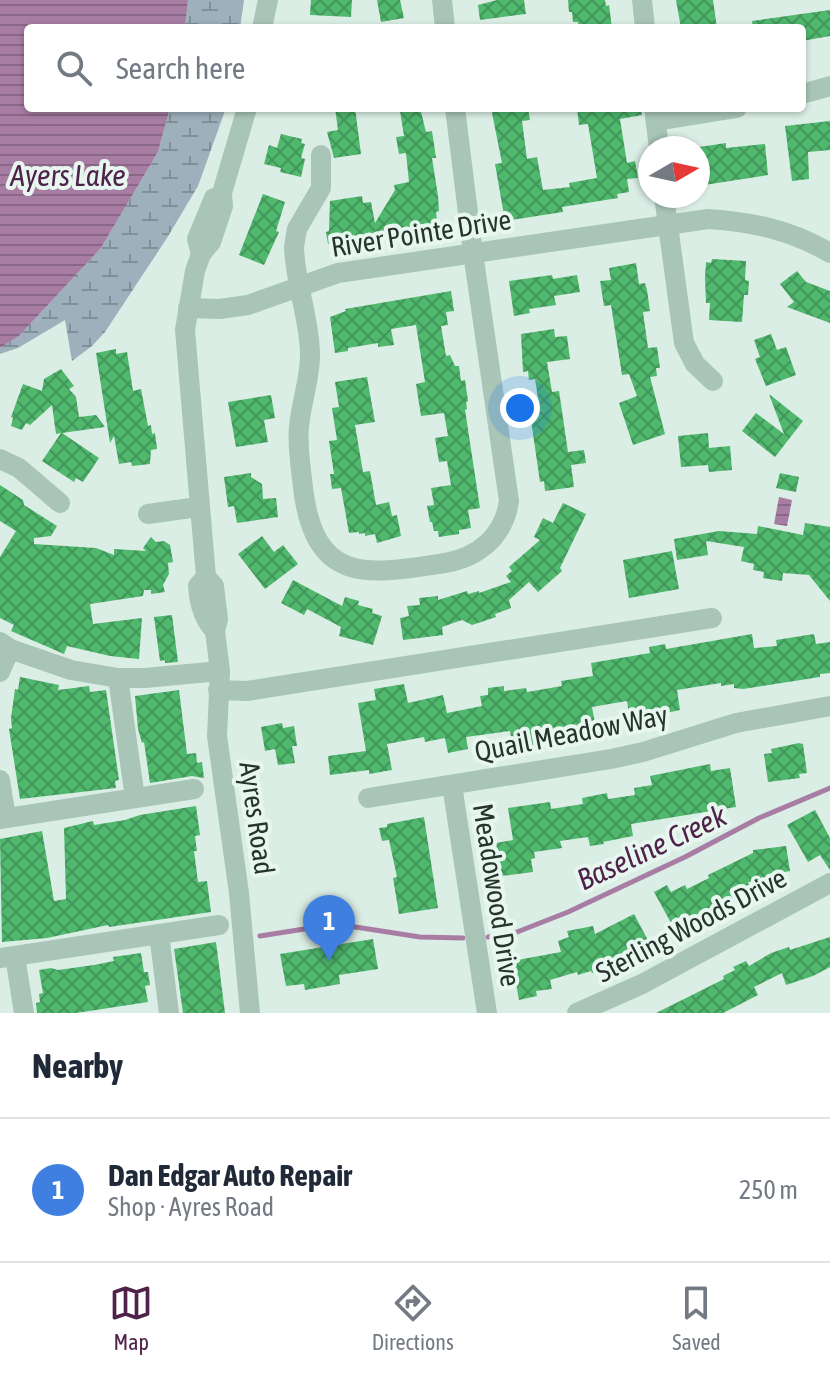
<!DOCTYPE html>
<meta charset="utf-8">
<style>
:root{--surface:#fff;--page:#f6f6f7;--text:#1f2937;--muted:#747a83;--line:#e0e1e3;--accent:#4f224a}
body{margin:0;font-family:"Asap Condensed",sans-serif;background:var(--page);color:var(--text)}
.compass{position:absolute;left:638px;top:136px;width:72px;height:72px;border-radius:50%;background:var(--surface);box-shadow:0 2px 6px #0004;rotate:81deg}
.you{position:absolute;left:520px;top:408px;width:28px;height:28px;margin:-20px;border:6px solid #fff;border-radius:50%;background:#1a73e8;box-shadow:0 0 0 12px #1a73e833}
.badge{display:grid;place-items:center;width:52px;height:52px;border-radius:50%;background:var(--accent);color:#fff;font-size:26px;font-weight:700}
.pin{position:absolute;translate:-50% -66px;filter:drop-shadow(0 2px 4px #0008)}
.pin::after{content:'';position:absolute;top:42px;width:28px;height:24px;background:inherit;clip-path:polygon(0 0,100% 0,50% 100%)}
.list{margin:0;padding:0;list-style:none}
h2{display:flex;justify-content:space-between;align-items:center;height:104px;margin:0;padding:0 32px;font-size:34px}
h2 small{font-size:26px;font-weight:400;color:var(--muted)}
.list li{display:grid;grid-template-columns:52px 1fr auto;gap:24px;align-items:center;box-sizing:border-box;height:144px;padding:0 32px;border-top:2px solid var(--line)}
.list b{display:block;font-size:30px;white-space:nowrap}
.list p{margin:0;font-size:26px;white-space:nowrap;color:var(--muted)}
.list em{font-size:26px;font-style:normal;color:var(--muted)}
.icon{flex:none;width:44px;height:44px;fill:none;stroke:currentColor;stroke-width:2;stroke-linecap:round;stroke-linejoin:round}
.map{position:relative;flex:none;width:830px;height:1013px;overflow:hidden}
.search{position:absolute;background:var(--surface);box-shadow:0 2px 6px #0004;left:24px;right:24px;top:24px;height:88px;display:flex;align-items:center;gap:20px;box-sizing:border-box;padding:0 28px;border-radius:8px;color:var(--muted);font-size:30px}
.sheet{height:248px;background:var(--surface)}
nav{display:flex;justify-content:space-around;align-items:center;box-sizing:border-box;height:112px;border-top:2px solid var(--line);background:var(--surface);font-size:22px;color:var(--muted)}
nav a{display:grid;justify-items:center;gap:4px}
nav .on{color:var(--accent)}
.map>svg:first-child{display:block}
</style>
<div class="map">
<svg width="830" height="1013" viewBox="0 0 830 1013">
<defs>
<pattern id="wetland-marsh" width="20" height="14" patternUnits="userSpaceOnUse" patternTransform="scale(2)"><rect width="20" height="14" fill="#9db0bb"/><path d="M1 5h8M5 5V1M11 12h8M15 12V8" fill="none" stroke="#809098"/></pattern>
<pattern id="water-rules" width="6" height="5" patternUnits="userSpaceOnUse" patternTransform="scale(2)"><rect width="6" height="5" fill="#a87da4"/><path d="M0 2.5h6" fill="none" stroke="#896786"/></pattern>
<pattern id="building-cross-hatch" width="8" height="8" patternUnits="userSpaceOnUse" patternTransform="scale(2)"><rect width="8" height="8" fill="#4fb86d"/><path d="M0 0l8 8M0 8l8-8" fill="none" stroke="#42965a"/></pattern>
</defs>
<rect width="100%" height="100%" fill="#dbeee6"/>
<!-- wetland -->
<g fill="url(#wetland-marsh)">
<polygon points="188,0 244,0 240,28 185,28"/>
<polygon points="170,108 226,108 198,186 167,238 105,332 92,346 72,361 65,320 18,348 0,354 0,348 19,336 101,248 158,152"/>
</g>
<!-- water -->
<g fill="url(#water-rules)">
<polygon points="0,0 188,0 185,28 28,28 28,108 170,108 158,152 101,248 19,336 0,348"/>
<polygon points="779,497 792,500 787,526 774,524"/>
</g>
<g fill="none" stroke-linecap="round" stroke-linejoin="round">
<!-- stream -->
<g stroke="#a87da4" stroke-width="5">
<polyline points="260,936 336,924 420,937 463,938"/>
<polyline points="488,937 512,934 568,912 685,857 759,818 830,788"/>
</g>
</g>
<!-- building -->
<g fill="url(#building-cross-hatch)">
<polygon points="311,0 352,0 351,17 310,15"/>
<polygon points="377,0 400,0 404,18 381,22"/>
<polygon points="497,0 524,0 526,14 480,20 478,5"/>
<polygon points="568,0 605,0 606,6 609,5 612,28 579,28 578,22 573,22 572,12 569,12"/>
<polygon points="676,0 713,0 717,28 681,28"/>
<polygon points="830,10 830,36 802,41 802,28 753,28 752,21"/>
<polygon points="335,108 355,108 361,154 334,158 327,132 338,130"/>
<polygon points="420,108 426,132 432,131 436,158 432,158 438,196 439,211 436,212 438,228 391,236 390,231 348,237 349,241 328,244 326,232 329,231 330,201 362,196 363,203 371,202 375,223 395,190 394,185 409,182 406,153 399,154 396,137 404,136 400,111"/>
<polygon points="491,108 528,108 530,120 522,121 527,159 537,157 543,190 570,187 569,183 597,178 588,124 579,125 577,108 641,108 642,115 620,119 627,163 635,161 638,178 627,179 629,192 617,194 618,198 562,207 563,212 505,221 495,164 502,163"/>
<polygon points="830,121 830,150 808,152 809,179 792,181 785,126"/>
<polygon points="281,134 302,139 301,143 305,144 301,158 305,159 301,177 280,172 281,168 264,164 269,145 277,148"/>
<polygon points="726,143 726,148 765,144 768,175 698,186 698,162 701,161 699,147"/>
<polygon points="263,194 285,202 276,231 279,232 264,265 239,255"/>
<polygon points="712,259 746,261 745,280 749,281 748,295 744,295 742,322 709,320 710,303 706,303 705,278 706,262 711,263"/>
<polygon points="636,263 639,284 645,283 647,290 650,311 643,312 648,348 657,347 660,368 656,368 657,376 650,377 665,434 633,445 619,403 637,396 629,374 622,375 611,305 604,306 600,281 611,280 609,268"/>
<polygon points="797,271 806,282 830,291 830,323 787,307 794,302 780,284"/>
<polygon points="552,275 553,279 577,275 580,292 554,296 556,305 529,309 530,313 514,316 509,281"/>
<polygon points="451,291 454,311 446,312 448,325 441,326 446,356 450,355 455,366 459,366 461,381 465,380 468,401 466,402 467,409 465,410 480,508 468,510 471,528 459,530 459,534 439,537 438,531 434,531 432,522 430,522 427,506 434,505 431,488 451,485 447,461 439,462 435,438 448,436 444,413 421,416 416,384 425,382 416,325 391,329 394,345 378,347 378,343 348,348 348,351 335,353 330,317 346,311 345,309"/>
<polygon points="554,329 555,337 567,336 570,359 547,362 552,392 559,391 568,452 584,450 586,463 571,465 574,487 545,491 544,481 540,482 531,420 535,419 534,412 540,411 535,379 529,380 528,371 523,372 521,334"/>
<polygon points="771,334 777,350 786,347 796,375 766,386 755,359 760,357 754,340"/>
<polygon points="116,349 116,354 127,352 133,391 141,389 148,426 151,425 152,434 155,433 157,449 151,450 150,464 132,466 131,462 119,464 114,436 110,443 96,353"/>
<polygon points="61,369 74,386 69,389 76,397 79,417 96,415 105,427 62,433 99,458 83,482 76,478 74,482 42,461 61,433 56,434 52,405 30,425 26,423 22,430 11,426 13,418 11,417 23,384 42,391 44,379"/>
<polygon points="367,377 375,422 355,425 363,472 370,471 376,505 389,502 392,516 397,515 401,536 377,543 375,534 365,536 365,533 359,534 359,532 349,533 341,488 332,489 330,474 334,474 329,441 337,440 332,408 339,407 335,382"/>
<polygon points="769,394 803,421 775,457 742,431 756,413 784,434"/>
<polygon points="271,395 275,418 264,420 268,442 236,447 228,402"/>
<polygon points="708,433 709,448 730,446 732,470 709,472 708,465 681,467 678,436"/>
<polygon points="251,473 251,477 262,484 263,499 276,498 278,517 237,523 234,506 228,507 224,477"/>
<polygon points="780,473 799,477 796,492 776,488"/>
<polygon points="0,485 23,500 24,505 57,526 51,536 34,538 34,544 96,548 114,555 114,549 146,551 143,548 151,537 156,542 164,541 170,545 173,562 168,563 169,574 163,585 165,592 151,594 151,590 144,590 143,596 90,604 93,624 142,618 139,659 110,656 67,646 64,654 11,631 14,625 0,618 0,557 16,531 0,521"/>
<polygon points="563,503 586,514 560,568 562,571 538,592 529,582 509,600 511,608 495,614 496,617 472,625 462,620 442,627 443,635 403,640 400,618 409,616 407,606 420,605 419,598 438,596 438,600 467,591 468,594 479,591 479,593 511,582 506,576 512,571 509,567 540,540 534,537 543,518 553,523"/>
<polygon points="805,523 830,527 830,601 809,575 783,573 782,581 763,578 764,572 753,570 754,564 741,561 744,547 706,541 708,555 677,560 674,539 719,531 757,534 758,526 803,535"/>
<polygon points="262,536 274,552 283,545 298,564 265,589 238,554"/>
<polygon points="672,551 679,589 629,598 623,560"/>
<polygon points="293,580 342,606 345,597 359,601 358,605 373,609 372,613 382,616 373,645 339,636 341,627 307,609 304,615 281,603"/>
<polygon points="172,615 178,662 165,663 165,660 160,661 154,617"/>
<polygon points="752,634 754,648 777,646 776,640 814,634 816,644 830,642 830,673 820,674 820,677 743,689 734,688 734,684 721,686 721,683 677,690 680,710 630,721 627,701 592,707 595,723 533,733 534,746 513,749 510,731 466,737 468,749 448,753 445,738 425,742 424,737 387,744 392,770 369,774 369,770 330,775 328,756 366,751 358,703 376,700 374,689 404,684 408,703 443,695 447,713 482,706 480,696 488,695 488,688 504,686 504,691 526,688 527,692 562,686 561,681 593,676 591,663 650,653 649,647 665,644 666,649"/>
<polygon points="20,677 59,685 58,690 89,686 90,692 106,690 119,780 115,781 116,788 20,799 9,729 12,728 11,718 15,689 18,690"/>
<polygon points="179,690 187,754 196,753 197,763 202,762 204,778 192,776 150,783 144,742 142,743 138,729 135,696"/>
<polygon points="282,723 283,728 294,726 297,746 292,746 295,763 278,765 275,749 265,751 261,727"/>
<polygon points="799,743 803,744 807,773 799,774 800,778 768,782 764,754 772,753 771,749"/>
<polygon points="710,764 711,771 730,768 736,807 631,824 633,836 603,842 604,844 590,846 588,837 560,841 562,848 534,852 535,858 531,859 533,872 501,876 496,843 513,840 508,808 550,802 551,809 583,804 582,798 607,793 608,799 635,795 634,788 652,785 650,776"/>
<polygon points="196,806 200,835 195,836 197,851 194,851 198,882 207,881 211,912 109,927 108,925 47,938 2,942 0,839 42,831 54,901 66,899 64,828 93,821 94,825 125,820 140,815"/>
<polygon points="815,810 830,838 830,870 820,855 808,862 787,825"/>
<polygon points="424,817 438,908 399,914 393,878 397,877 389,840 382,841 379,828 387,827 387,824"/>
<polygon points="786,846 790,871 773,874 774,878 748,882 750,888 742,892 743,895 732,900 733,903 676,932 654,892 667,885 671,892 685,885 687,889 709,878 708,875 753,853 753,850"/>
<polygon points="634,914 651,946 612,967 592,973 591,971 578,975 577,972 550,980 552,989 536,991 537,996 519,1000 512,961 561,952 558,941 569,937 567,931 593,926 595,934"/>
<polygon points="830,937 830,967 813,976 786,985 782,973 754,987 758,995 723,1013 656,1013 724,979 723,976 735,970 733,967 746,961 749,966 771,953 789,947 790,950"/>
<polygon points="373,939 378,969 339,975 340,984 305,990 304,984 286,986 280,954"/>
<polygon points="216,942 225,1013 183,1013 174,949"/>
<polygon points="141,953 144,972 148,972 150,985 145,986 148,1002 76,1013 37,1013 36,1003 40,1002 39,994 43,993 39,970 51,968 58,970 94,965 114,961 113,957"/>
</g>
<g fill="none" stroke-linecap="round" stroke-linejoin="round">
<!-- minor -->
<g stroke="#a8c5b7" stroke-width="20">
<polyline points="442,0 445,28"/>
<polyline points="642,0 645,28"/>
<polyline points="262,28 268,0"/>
<polyline points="802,94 830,86"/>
<polyline points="247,108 222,193 223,206 211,242 201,254 195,271 185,330 206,577 214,586 218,619 215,631 220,671 217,736 239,893 250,1013"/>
<polyline points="654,108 659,148"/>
<polyline points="656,121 737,108"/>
<path d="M 321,155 L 321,188 L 297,229 L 294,247 C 295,284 310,319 310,355 C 310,380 301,403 299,427 C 297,447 301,468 303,488 C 315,585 366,575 445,563 C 479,557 504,536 509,501 L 473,253 L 455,108"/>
<polyline points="664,196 684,343 695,364 713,381"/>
<polyline points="201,254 197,239 214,198"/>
<path d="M 188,308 L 220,309 L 248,305 L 338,273 L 708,219 C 753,222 791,230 830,253"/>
<polyline points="0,459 19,468 60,503"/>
<polyline points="148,514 198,507"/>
<path d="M 206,577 L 198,586 C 199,603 203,619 215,631"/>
<polyline points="0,642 10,649 71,670 118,678 145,678 220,671"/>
<polyline points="0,672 10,649"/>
<polyline points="118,678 135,798"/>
<polyline points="218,690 247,691 712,618"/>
<polyline points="0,780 6,818"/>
<polyline points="452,785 487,1013"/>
<polyline points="368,798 611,759 643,752 736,723 830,706"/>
<polyline points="0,819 194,789"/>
<polyline points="159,934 169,1013"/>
<polyline points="15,956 24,1013"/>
<polyline points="0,958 219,925"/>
<polyline points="577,1013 642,984 830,883"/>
</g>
</g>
<g text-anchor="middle" stroke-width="8" stroke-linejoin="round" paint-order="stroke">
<!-- street labels -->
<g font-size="28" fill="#27332c" stroke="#e7f7f0">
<text transform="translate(421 233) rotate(-9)" y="10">River Pointe Drive</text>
<text transform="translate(571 733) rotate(-11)" y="10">Quail Meadow Way</text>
<text transform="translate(257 818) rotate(82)" y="10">Ayres Road</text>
<text transform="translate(497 895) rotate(81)" y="10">Meadowood Drive</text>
<text transform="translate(691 925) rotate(-28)" y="10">Sterling Woods Drive</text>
</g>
<!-- water labels -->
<g font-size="30" font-style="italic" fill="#4f224a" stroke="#e7f7f0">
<text x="68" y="186">Ayers Lake</text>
<text transform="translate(652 848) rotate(-25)" y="10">Baseline Creek</text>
</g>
</g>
</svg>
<svg class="compass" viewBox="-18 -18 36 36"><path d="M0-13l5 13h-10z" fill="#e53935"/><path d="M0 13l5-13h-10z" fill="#747a83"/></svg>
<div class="you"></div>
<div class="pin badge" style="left:329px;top:961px;background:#3f7fe0">1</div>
<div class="search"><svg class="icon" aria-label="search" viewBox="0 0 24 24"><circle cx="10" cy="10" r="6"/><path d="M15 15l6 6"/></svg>Search here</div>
</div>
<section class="sheet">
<h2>Nearby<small></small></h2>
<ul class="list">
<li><span class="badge" style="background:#3f7fe0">1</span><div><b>Dan Edgar Auto Repair</b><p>Shop · Ayres Road</p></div><em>250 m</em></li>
</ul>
</section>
<nav>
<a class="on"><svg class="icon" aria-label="map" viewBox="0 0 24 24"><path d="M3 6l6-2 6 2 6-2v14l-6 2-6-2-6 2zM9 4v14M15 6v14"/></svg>Map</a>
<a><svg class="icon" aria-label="directions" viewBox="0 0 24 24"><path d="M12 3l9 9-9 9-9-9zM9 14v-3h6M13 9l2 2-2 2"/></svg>Directions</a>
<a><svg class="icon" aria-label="saved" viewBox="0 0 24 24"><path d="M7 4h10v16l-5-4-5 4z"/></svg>Saved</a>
</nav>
